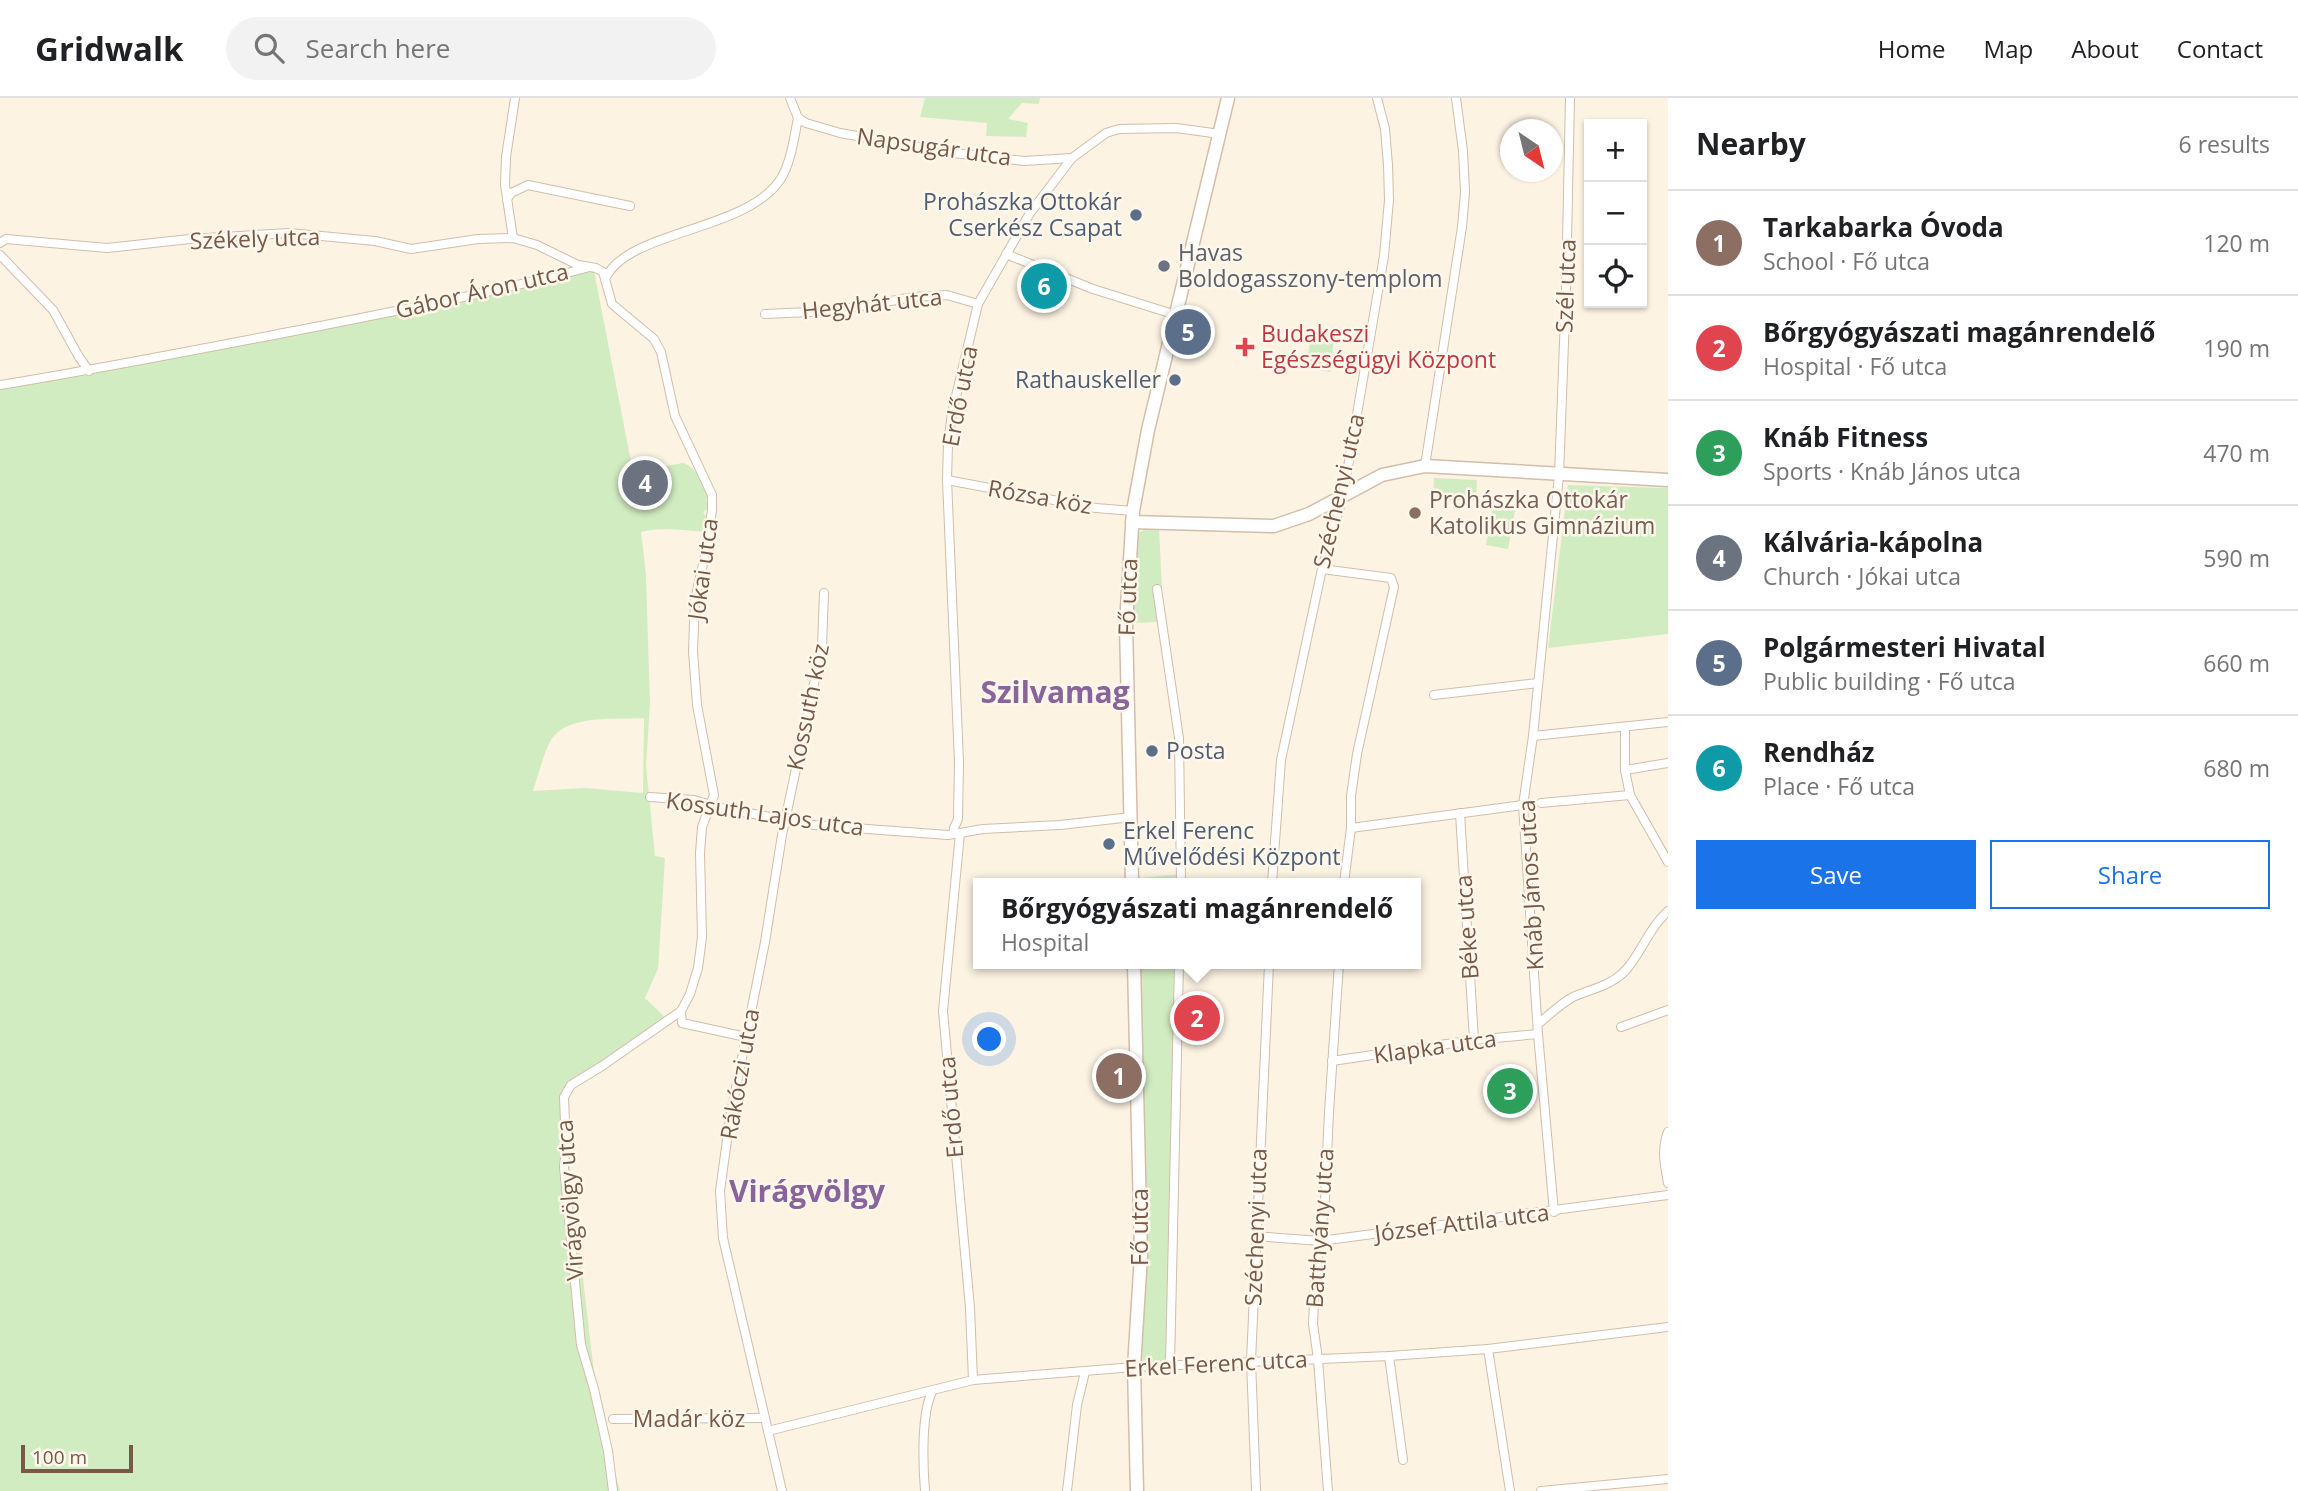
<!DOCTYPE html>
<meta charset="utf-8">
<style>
:root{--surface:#fff;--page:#f2f2f2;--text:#202124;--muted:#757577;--line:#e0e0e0;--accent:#1a73e8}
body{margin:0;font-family:"Open Sans",sans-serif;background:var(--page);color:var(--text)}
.controls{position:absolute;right:21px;top:21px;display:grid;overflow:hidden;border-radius:0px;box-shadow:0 2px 5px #0004}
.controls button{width:63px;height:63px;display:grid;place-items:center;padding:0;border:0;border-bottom:2px solid var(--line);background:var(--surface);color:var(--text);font:35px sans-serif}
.compass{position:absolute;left:1500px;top:21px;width:63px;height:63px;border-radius:50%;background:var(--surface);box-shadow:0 2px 5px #0004;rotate:145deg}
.scale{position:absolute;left:21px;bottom:18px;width:112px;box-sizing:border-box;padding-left:7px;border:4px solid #775948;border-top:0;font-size:19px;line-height:24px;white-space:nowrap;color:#775948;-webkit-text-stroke:5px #fff7eb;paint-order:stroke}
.you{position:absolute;left:990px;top:942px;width:24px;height:24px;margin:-18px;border:5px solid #fff;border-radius:50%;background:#1a73e8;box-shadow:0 0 0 10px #1a73e833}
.badge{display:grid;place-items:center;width:46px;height:46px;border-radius:50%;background:var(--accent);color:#fff;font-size:23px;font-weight:700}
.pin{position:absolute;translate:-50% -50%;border:4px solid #fff;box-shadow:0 2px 7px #0006}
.popup{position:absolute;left:973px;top:780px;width:448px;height:91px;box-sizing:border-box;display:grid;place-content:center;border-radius:0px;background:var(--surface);filter:drop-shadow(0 2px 5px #0005);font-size:23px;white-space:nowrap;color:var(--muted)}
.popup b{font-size:26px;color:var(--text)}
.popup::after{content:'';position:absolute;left:50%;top:100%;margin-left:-14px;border:14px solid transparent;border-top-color:var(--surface)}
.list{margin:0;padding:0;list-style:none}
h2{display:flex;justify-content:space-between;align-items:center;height:91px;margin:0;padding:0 28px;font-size:30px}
h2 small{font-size:23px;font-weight:400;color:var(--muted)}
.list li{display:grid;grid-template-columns:46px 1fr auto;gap:21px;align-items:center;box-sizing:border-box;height:105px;padding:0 28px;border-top:2px solid var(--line)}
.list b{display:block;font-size:26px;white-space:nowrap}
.list p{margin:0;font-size:23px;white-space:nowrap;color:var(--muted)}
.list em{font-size:23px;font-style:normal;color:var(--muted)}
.actions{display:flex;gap:14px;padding:21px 28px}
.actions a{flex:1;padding:16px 0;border:2px solid var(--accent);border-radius:0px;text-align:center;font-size:24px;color:var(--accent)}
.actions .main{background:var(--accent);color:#fff}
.icon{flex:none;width:38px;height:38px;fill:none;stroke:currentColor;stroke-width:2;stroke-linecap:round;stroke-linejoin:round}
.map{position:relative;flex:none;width:1668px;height:1393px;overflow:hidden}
header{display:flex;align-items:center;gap:42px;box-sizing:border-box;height:98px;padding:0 35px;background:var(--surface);border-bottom:2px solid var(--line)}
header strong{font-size:33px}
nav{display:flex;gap:38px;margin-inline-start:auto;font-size:24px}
.search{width:490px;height:63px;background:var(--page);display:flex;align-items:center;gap:18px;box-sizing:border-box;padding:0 24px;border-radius:38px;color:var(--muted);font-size:26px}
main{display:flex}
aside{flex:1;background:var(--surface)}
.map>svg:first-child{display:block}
</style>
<header>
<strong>Gridwalk</strong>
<div class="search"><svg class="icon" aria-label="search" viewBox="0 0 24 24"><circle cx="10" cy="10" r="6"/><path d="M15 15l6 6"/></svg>Search here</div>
<nav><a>Home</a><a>Map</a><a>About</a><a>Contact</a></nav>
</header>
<main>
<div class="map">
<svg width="1668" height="1393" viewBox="0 0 1668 1393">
<rect width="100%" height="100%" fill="#fdf3e3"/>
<!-- green -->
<g fill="#d2ecc1" fill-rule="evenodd">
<polygon points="925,0 1040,0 1039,6 1022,5 1008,21 1028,25 1026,39 986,38 987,25 920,19"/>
<path d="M 594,173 L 633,374 L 683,365 C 698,370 702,385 708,398 L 706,400 L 708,411 L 703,414 L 707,419 L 704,434 C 684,432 660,429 641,434 L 646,477 L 650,606 L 646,668 L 655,758 L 665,760 L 658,871 L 645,900 L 668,922 L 566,993 L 565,1026 L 599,1317 L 620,1393 L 0,1393 L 0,291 L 92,276 ZM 644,620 L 643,695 L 585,690 L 533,693 C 538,678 542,661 549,646 C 563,615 615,622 644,620 Z"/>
<polygon points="1312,230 1335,233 1330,274 1306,270"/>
<polygon points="1434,380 1477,382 1476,403 1433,402"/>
<polygon points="1568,387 1668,390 1668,536 1548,550"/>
<polygon points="1494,403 1516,407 1508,451 1486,447"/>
<polygon points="1159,430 1162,491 1154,494 1157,524 1134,525 1135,446 1137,436 1145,431"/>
<polygon points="1181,776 1181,785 1132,785 1132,781"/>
<polygon points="1134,866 1179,866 1170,1267 1134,1269"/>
</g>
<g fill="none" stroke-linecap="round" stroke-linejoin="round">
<!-- street casing -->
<g stroke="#d1bdac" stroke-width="10">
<g id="street">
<polyline points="790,0 798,20"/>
<polyline points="798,20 806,25 840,35 953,55 1024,63 1072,60"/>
<polyline points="507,101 511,95 528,87 630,108"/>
<polyline points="513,140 505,87 506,59 515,0"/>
<path d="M 0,145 L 6,141 L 107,150 L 190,141 L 289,135 L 375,143 L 411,151 L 478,141 L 513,140 L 537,147 L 578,167 L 596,170 L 603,174 L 605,181 C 627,132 745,134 780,82 C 791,65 794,40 798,20"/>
<polyline points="1006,156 1093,191 1176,217"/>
<polyline points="0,157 53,212 79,259 89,273"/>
<polyline points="605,181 612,206 654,241 661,254 675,318 712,397 712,412 707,448 695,502 693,553 697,607 714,697 702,729 700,755 702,839 698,870 690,896 681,913 602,968 571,987 564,999 566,1051 564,1069 581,1247 594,1291 608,1353 613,1393"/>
<polyline points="765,216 832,213 914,199 947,197 978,206"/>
<path d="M 0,287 C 105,270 210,249 315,229 C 405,211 496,194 586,170"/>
<polyline points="1425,368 1462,129 1465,94 1463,53 1456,0"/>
<polyline points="947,382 1096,410 1133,413"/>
<polyline points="1322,471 1391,480 1394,489 1357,656 1351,698 1351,730 1344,785"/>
<polyline points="1157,491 1179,640 1181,785"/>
<polyline points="1434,597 1538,585"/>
<polyline points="1625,630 1625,672 1630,697 1668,764"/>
<polyline points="1533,638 1668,624"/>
<polyline points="1625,672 1668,665"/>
<polyline points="650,699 694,702 721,710 814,727 948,737 983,731 1060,727 1132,719"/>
<polyline points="1541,705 1630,697"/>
<polyline points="1460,715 1474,942"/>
<polyline points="1351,730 1523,707"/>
<polyline points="960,735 943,913 970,1210 973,1282"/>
<polyline points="954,736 954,730 958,721 959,664 947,382 948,346 952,315 978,206 1030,115 1072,60 1106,35 1119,31 1176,30 1220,36"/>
<polyline points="1272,785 1281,662 1322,471 1343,398 1384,158 1389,102 1388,67 1385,31 1377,0"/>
<polyline points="681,913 682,925 746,939"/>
<path d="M 1538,926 C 1549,917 1560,906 1573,899 C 1590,891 1608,889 1623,875 C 1640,859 1647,832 1668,813"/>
<polyline points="1621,929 1668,912"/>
<polyline points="1332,963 1474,942 1538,936"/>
<path d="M 1668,1034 C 1661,1051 1665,1069 1668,1085"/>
<polyline points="1554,1114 1538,936 1523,707 1533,638 1559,377 1566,192 1570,0"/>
<polyline points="1255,1138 1320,1143 1668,1097"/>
<polyline points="1488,1251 1510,1393"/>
<polyline points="1389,1258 1403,1362"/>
<polyline points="1170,1267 1179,866"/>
<polyline points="613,1321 765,1320"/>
<polyline points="768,1333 973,1282 1134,1269 1389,1258 1488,1251 1668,1229"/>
<polyline points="782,1393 723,1140 720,1093 730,1020 765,844 782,737 822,548 824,495"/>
<path d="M 925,1393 C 923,1368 921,1316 932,1294"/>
<polyline points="1067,1393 1077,1307 1085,1274"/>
<polyline points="1256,1393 1251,1263 1269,866"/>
<polyline points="1328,1393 1318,1261 1313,1226 1315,1185 1325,1101 1329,1014 1339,866"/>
<polyline points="1541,1393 1668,1381"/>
</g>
</g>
<!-- secondary casing -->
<g stroke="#d4bda9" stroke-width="15">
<g id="secondary">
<polyline points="1132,424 1274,428 1309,416 1382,377 1425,368 1668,382"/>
<polyline points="1132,785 1126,526 1133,413 1148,332 1228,0"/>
<polyline points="1134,866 1141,1157 1134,1269 1137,1393"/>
</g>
</g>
<!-- street -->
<use href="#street" stroke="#fff" stroke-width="8"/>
<!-- secondary -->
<use href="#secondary" stroke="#fff" stroke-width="12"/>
</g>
<!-- markers -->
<g fill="#5c6f8a" stroke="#fff7eb" stroke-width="2.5">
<circle cx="1136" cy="117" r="7"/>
<circle cx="1175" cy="282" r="7"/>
<circle cx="1152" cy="653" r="7"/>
<circle cx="1109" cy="746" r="7"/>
</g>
<circle fill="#6b7280" stroke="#fff7eb" stroke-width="2.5" cx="1164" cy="168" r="7"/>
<path fill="#e0444e" stroke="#fff7eb" stroke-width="2.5" d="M1241.5 238.5h7v7h7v7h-7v7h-7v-7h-7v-7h7z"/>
<circle fill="#8d6e63" stroke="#fff7eb" stroke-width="2.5" cx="1415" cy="415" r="7"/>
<g text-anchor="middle" stroke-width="5" stroke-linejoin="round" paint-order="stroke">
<!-- street labels -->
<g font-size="23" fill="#775948" stroke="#fff7eb">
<text transform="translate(934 49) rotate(8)" y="8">Napsugár utca</text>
<text transform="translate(255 141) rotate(-2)" y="8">Székely utca</text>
<text transform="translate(1566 188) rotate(-88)" y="8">Szél utca</text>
<text transform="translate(482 193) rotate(-13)" y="8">Gábor Áron utca</text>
<text transform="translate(872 206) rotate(-6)" y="8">Hegyhát utca</text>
<text transform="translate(960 298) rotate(-79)" y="8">Erdő utca</text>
<text transform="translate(1339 393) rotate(-77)" y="8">Széchenyi utca</text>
<text transform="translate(1040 399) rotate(10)" y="8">Rózsa köz</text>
<text transform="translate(703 471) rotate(-82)" y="8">Jókai utca</text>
<text transform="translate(1128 499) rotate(-88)" y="8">Fő utca</text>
<text transform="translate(808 609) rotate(-78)" y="8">Kossuth köz</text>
<text transform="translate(765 716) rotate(8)" y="8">Kossuth Lajos utca</text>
<text transform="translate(1531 787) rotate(-93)" y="8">Knáb János utca</text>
<text transform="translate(1467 829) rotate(-94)" y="8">Béke utca</text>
<text transform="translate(1435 949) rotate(-8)" y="8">Klapka utca</text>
<text transform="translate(740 976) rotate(-80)" y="8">Rákóczi utca</text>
<text transform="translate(951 1009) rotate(-95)" y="8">Erdő utca</text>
<text transform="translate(570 1102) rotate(-94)" y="8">Virágvölgy utca</text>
<text transform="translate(1462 1125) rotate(-7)" y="8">József Attila utca</text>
<text transform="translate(1140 1129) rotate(-90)" y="8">Fő utca</text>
<text transform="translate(1256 1129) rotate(-88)" y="8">Széchenyi utca</text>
<text transform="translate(1320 1130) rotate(-86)" y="8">Batthyány utca</text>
<text transform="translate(1216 1266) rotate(-3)" y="8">Erkel Ferenc utca</text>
<text x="689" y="1329">Madár köz</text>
</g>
<!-- service labels -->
<g font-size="23" fill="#4e5e75" stroke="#fff7eb" text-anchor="end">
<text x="1122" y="112">Prohászka Ottokár<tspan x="1122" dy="26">Cserkész Csapat</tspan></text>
<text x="1161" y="290">Rathauskeller</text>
<text x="1166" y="661" text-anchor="start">Posta</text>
<text x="1123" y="741" text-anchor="start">Erkel Ferenc<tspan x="1123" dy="26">Művelődési Központ</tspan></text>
</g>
<!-- worship labels -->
<g font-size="23" fill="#5b616d" stroke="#fff7eb" text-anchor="start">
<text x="1178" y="163">Havas<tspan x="1178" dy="26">Boldogasszony-templom</tspan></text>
</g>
<!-- health labels -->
<g font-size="23" fill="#be3a42" stroke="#fff7eb" text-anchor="start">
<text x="1261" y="244">Budakeszi<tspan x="1261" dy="26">Egészségügyi Központ</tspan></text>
</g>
<!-- education labels -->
<g font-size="23" fill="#785e54" stroke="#fff7eb" text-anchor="start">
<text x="1429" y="410">Prohászka Ottokár<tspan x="1429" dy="26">Katolikus Gimnázium</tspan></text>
</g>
<!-- district labels -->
<g font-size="30" font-weight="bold" fill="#89639b" stroke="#fff7eb">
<text x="1055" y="605">Szilvamag</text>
<text x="807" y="1104">Virágvölgy</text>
</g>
</g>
</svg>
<div class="controls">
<button>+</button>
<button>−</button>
<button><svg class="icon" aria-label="locate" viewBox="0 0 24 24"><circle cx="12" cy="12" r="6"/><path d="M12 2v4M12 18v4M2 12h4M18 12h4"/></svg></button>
</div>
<svg class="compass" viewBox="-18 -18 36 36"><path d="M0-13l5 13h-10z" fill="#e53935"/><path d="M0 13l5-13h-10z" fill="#757577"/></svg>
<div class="scale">100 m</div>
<div class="you"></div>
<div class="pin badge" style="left:1119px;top:978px;background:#8d6e63">1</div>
<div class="pin badge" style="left:1197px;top:920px;background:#e0444e">2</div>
<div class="popup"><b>Bőrgyógyászati magánrendelő</b>Hospital</div>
<div class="pin badge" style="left:1510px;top:993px;background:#2e9e5b">3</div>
<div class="pin badge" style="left:645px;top:385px;background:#6b7280">4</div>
<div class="pin badge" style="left:1188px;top:234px;background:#5c6f8a">5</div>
<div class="pin badge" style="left:1044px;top:188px;background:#0f9aa8">6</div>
</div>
<aside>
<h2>Nearby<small>6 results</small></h2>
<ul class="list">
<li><span class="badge" style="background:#8d6e63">1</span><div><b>Tarkabarka Óvoda</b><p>School · Fő utca</p></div><em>120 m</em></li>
<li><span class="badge" style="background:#e0444e">2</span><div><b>Bőrgyógyászati magánrendelő</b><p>Hospital · Fő utca</p></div><em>190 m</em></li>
<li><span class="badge" style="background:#2e9e5b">3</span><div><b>Knáb Fitness</b><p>Sports · Knáb János utca</p></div><em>470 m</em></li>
<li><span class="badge" style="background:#6b7280">4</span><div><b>Kálvária-kápolna</b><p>Church · Jókai utca</p></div><em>590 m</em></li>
<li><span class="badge" style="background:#5c6f8a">5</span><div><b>Polgármesteri Hivatal</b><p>Public building · Fő utca</p></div><em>660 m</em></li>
<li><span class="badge" style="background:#0f9aa8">6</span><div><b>Rendház</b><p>Place · Fő utca</p></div><em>680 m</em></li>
</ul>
<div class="actions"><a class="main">Save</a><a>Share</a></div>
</aside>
</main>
